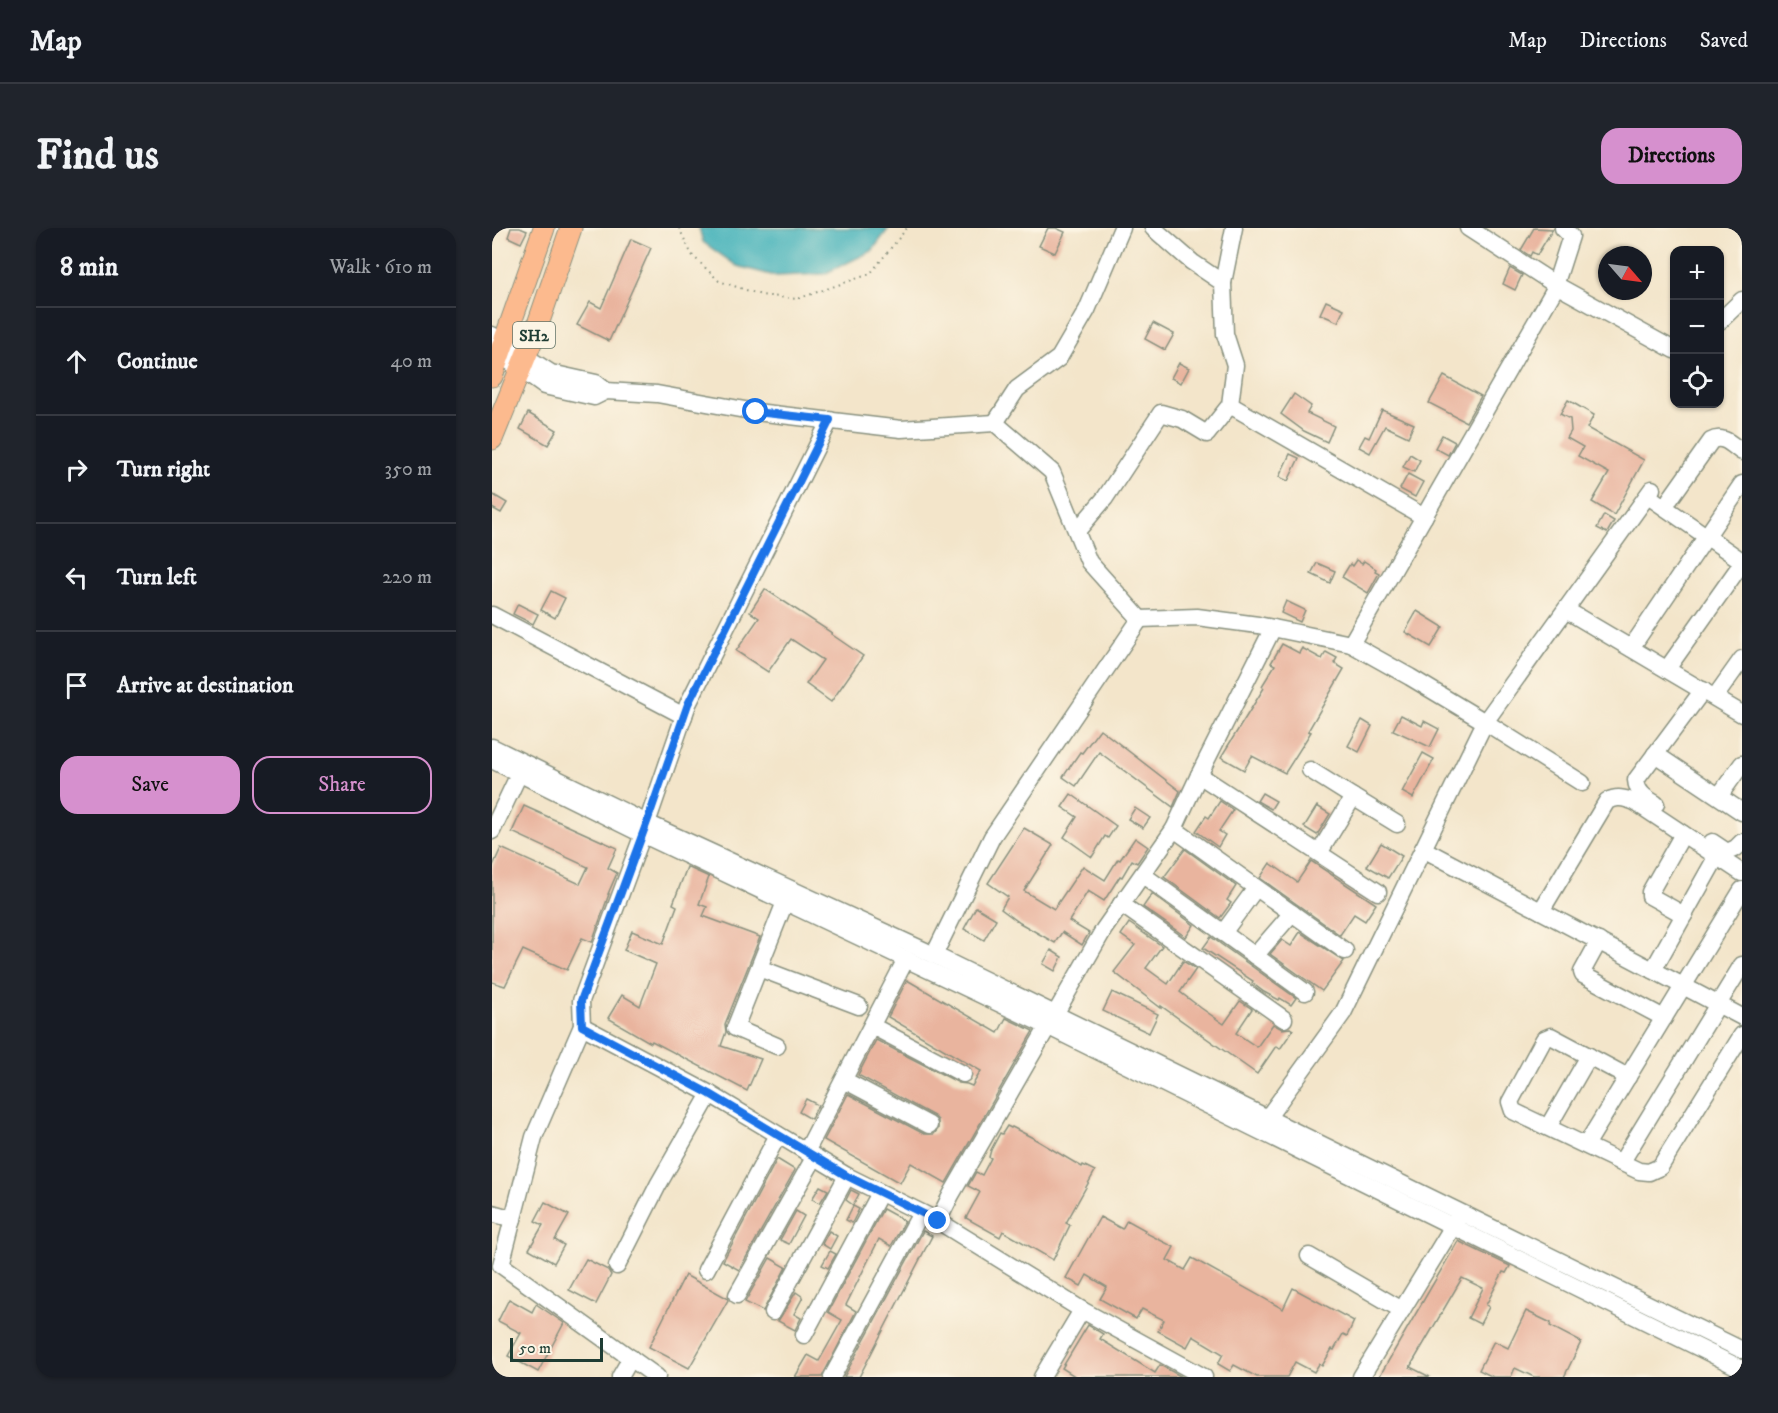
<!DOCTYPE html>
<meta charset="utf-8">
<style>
:root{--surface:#171b24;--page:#20242c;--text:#f1f3f6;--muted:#9ea1a6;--line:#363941;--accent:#d690ce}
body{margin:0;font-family:"IM FELL DW Pica",serif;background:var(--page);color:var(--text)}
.controls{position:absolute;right:18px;top:18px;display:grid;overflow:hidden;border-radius:12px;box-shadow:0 2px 4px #0004}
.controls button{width:54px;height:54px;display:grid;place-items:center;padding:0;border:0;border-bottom:2px solid var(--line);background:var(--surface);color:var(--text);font:30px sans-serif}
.compass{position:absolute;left:1106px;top:18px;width:54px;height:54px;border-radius:50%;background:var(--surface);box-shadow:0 2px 4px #0004;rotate:118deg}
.scale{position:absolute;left:18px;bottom:15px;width:93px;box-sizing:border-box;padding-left:6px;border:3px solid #1f3d34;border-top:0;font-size:16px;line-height:21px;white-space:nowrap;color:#1f3d34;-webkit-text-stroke:4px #fcf5e5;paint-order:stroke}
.stop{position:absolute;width:18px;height:18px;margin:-14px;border:4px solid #1a73e8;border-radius:50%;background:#fff}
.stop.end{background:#1a73e8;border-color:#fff;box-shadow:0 2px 6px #0008}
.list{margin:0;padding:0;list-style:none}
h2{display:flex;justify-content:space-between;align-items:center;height:78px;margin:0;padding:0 24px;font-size:26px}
h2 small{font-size:20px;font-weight:400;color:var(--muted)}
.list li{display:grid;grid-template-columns:39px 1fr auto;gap:18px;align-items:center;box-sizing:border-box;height:108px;padding:0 24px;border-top:2px solid var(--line)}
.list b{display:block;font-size:22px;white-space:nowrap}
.list em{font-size:20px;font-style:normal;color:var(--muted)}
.actions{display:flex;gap:12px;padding:18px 24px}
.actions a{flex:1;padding:14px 0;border:2px solid var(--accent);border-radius:18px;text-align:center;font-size:21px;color:var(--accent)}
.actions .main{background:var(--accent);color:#111}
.icon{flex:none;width:33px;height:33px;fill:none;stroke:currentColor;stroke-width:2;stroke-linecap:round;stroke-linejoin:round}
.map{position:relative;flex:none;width:1250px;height:1149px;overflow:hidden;border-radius:18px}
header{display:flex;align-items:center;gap:36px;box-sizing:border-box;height:84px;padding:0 30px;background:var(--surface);border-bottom:2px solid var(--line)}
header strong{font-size:28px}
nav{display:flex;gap:33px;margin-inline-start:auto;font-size:21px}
.intro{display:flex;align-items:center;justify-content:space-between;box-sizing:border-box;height:144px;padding:0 36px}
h1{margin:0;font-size:42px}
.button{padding:15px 27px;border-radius:18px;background:var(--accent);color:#111;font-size:21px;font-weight:700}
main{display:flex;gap:36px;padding:0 36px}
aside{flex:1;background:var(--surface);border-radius:18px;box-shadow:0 2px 4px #0004}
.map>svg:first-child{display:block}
</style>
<header>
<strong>Map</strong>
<nav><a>Map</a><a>Directions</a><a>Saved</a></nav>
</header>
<div class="intro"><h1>Find us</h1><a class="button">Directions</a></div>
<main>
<aside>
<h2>8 min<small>Walk · 610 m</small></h2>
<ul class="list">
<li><svg class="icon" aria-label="ahead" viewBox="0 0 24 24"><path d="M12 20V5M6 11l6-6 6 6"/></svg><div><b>Continue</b></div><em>40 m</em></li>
<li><svg class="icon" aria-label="right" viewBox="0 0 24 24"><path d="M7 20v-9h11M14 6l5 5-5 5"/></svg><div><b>Turn right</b></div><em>350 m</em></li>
<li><svg class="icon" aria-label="left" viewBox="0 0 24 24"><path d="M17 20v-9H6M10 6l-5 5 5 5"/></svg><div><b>Turn left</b></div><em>220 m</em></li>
<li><svg class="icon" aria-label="arrive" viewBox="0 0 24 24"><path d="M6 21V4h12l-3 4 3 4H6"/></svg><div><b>Arrive at destination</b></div></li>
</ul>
<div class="actions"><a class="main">Save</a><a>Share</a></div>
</aside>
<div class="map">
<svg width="1250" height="1149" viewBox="0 0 1250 1149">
<rect width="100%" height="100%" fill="#fcf5e5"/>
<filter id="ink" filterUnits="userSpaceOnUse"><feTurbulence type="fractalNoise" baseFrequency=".0167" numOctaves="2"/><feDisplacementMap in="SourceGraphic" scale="12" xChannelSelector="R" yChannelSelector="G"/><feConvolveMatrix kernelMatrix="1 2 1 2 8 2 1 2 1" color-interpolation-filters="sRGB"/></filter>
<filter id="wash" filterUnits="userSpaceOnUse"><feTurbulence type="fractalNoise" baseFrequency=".008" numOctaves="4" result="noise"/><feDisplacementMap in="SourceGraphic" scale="24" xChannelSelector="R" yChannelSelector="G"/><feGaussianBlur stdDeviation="1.35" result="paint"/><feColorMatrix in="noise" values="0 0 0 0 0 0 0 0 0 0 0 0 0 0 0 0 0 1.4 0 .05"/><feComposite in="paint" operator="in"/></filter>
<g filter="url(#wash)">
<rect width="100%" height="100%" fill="#f3e5ca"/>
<!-- water -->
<polygon fill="#41b1b9" stroke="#307776" stroke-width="1.5" points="207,0 397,0 380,23 332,46 283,48 245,38 211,14"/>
<g id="blocks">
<!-- building -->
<g fill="#e9b49e">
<polygon points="19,0 28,0 35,3 29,15 16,9"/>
<polygon points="556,0 564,0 573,4 563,25 547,18"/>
<polygon points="1042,0 1061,1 1045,27 1040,24 1038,28 1029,22"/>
<polygon points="139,11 159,20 117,113 85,97 98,74 109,80"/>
<polygon points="1018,40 1030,47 1023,62 1011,56"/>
<polygon points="834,73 852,81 846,94 828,86"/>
<polygon points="661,95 682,106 673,122 653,111"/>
<polygon points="687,135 697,140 689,155 679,150"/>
<polygon points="952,148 989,168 974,194 937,175"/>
<polygon points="802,166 819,178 815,185 842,198 835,214 812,203 789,186"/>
<polygon points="1076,172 1102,187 1095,200 1152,232 1122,287 1100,274 1117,245 1086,228 1091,219 1075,210 1079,203 1078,191 1068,186"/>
<polygon points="890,182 922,196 916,209 893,198 878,225 867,219 873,208 877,210"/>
<polygon points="36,185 65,202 56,217 28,201"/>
<polygon points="950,207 963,214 956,227 943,220"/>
<polygon points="798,226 807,230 796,253 787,249"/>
<polygon points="918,226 928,232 922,244 911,239"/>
<polygon points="916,246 931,254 923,269 908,261"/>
<polygon points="0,266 15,275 9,285 0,280"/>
<polygon points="1112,287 1122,293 1115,305 1105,300"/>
<polygon points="864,332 870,336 872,333 884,341 883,343 887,345 876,365 850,349 858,336 860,338"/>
<polygon points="825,335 843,343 838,355 819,346"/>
<polygon points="273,361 340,405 339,406 371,428 339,474 314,456 331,432 299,411 276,444 244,423 267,390 258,384"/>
<polygon points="59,363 73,370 63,390 49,382"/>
<polygon points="794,373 813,382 808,394 789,385"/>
<polygon points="26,376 46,386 41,396 21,386"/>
<polygon points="925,383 951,399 939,419 913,404"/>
<polygon points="790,416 807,425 810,420 830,431 834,424 845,430 842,435 852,441 816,503 819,504 793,545 760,528 752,542 729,529 772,460 770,458 783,437 779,435"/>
<polygon points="909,487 930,498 932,493 947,501 938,519 901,502"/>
<polygon points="870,492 880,498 867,524 856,518"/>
<polygon points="608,501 688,563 681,579 607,524 584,558 571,549 588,524 590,525"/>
<polygon points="931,525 942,531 921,570 910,564"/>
<polygon points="770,565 784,573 779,581 765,573"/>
<polygon points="579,566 624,598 616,610 613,608 600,629 572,609 585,589 570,579"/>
<polygon points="728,573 741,582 727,603 733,607 726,619 704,603 714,588 717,590"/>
<polygon points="32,578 125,620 116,640 125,645 116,666 117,666 100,714 90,710 75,742 31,722 13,758 0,754 0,640 9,620 88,656 96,639 20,604"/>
<polygon points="825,578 838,586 825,607 812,599"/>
<polygon points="643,580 658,590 651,600 636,591"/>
<polygon points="532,600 561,617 532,663 562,681 591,638 613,652 626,631 628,632 643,610 656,619 645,635 640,632 630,649 628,648 612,673 596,663 577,693 597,705 590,717 570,704 563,715 528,695 509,681 516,669 496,655"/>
<polygon points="889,615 910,628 896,650 875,638"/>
<polygon points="693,621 744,658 735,672 739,675 728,690 672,649"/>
<polygon points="819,633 884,676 873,693 862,686 848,707 768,650 778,635 805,654"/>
<polygon points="195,639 217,649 207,676 215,679 211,688 268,709 233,796 234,804 229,818 269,831 255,863 160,813 159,815 116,790 130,767 148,778 164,736 132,722 140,703 171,716 185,678 181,676"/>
<polygon points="660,666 702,697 694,709 651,679"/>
<polygon points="484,679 504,691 492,712 472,701"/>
<polygon points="637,695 670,718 654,740 676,756 691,733 704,741 688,764 709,780 732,796 748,773 760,781 744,805 765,819 781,796 790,801 798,800 801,802 788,821 784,818 765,846 669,778 669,780 622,744 643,717 629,707"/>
<polygon points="808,704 852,733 830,763 778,726 790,712 799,718"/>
<polygon points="719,709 804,770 799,777 788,770 787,772 772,764 760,755 761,753 711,720"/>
<polygon points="559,722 570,729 563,743 551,736"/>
<polygon points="415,752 506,805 514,790 541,803 454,955 419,935 408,955 332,912 356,866 432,906 442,906 446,901 446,892 442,888 366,847 384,812 467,855 475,856 480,858 489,843 396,789"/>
<polygon points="620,764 666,786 657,805 611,783"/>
<polygon points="314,871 326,877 319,891 307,884"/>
<polygon points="515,898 519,900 520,899 541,910 590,939 591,937 603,943 574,995 578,997 561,1032 511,1003 508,1009 474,990 488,964 476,958 484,944 490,947 499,930 497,929 499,922 508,905 510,906"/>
<polygon points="285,931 303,942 247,1042 231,1033"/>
<polygon points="328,958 336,962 328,975 320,971"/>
<polygon points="359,962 367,966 361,977 354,972"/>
<polygon points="53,974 77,987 63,1012 72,1017 62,1035 37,1021 51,997 43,993"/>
<polygon points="361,978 367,981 360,995 354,992"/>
<polygon points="391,981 413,993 399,1018 387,1011 354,1077 364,1083 330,1149 303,1149 316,1127 327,1133 350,1092 336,1084"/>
<polygon points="304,983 312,988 297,1016 288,1012"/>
<polygon points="608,989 630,1001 635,992 653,1002 652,1004 682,1019 675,1032 693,1042 700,1030 791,1081 801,1060 862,1093 855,1108 851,1106 842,1122 840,1121 830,1138 827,1136 822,1144 803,1134 795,1149 765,1149 742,1137 738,1143 726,1136 731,1126 701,1108 695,1119 666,1103 672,1092 650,1081 644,1091 608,1071 615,1059 595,1047 589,1058 574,1050"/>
<polygon points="337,1003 345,1008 338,1021 330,1016"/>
<polygon points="431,1003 440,1008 367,1149 352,1149"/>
<polygon points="966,1013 1018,1038 1014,1045 1011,1044 994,1077 997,1079 988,1096 976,1090 991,1060 970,1050 918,1139 938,1149 887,1149"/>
<polygon points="338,1023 344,1026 336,1040 330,1037"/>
<polygon points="278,1030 294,1039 271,1083 253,1074"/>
<polygon points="94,1031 116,1042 119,1047 104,1076 77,1062"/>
<polygon points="193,1047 235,1070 236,1072 197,1140 157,1119"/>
<polygon points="304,1064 311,1069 302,1086 309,1090 303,1102 286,1093"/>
<polygon points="17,1071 40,1084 44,1076 72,1095 46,1144 16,1128 29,1105 6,1093"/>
<polygon points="1034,1083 1059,1095 1058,1098 1089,1114 1072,1149 1042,1149 1023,1140 1019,1149 1001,1149 987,1142 1002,1113 1016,1120"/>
<polygon points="596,1097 611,1106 608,1111 663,1145 668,1137 690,1149 584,1149 570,1140"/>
</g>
</g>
</g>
<g filter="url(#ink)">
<use href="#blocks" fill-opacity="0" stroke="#89917f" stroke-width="1.5"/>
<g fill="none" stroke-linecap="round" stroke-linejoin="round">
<!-- minor casing -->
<g stroke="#89917f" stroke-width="19">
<g id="minor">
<polyline points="976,0 1064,57 1182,122"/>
<polyline points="731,55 742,0"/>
<polyline points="1228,93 1250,72"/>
<polyline points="0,107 59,145 104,155 114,163"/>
<polyline points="0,121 52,158 102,169 114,163 165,166 264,184 409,201 503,195 560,244 597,334 648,391 500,609 442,727"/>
<polyline points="738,177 932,289"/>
<polyline points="503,195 525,161 567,130 595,82 630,0"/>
<polyline points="1156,268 1250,333"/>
<path d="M 1178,271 L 1219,213 C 1231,206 1240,217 1250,224"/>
<polyline points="585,303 613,270 669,185 690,191 715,206 738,177 743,137 733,106 731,55 700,34 661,0"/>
<polyline points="1074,382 1250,486"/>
<polyline points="0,387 192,488"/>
<polyline points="648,391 705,389 766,397 859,416 918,449 993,494 851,785 776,889"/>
<polyline points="859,416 1061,64 1079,8 1071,0"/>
<polyline points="1139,420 1250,256"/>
<polyline points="1175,441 1250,335"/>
<polyline points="1223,469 1250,431"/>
<polyline points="0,519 155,595 442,727 1250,1122"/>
<polyline points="1163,526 1250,584"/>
<polyline points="0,532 150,606 557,799 1250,1141"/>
<polyline points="818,542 861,569"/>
<polyline points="707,547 886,664"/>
<polyline points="1090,555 993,494 1160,261"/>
<polyline points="1227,568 1250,536"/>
<path d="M 1164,576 C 1154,570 1145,565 1144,552 L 1211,462"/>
<polyline points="682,601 853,723"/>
<polyline points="0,603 27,546"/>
<polyline points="1191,606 1158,664 1158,668 1192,687"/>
<polyline points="1220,614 1235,624 1244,620 1250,614"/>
<polyline points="931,621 1250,789"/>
<polyline points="827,625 861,569 905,596"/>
<polyline points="651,647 813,764"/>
<polyline points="629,676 792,791"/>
<path d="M 1049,683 L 1115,573 C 1125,568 1132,570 1143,574 L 1250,645"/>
<polyline points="731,705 764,660"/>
<polyline points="1107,713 1090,744 1091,747 1172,790"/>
<polyline points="763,728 800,685"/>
<polyline points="267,740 367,778"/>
<polyline points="1161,742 1225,628"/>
<polyline points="90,798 218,866 355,948 446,993 459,967 612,701 682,601 707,547 781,400"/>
<polyline points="380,798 471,846"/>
<polyline points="285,818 243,800 293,674"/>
<polyline points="1136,849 1059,808 1052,811 1018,874 1021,883 1147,943 1157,944 1168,939 1250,807"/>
<polyline points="352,852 437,897"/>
<polyline points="1056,899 1097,828"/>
<polyline points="1094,917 1250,662"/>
<polyline points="314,924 414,731"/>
<polyline points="1129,935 1250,737"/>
<polyline points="0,985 21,991"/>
<polyline points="446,993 590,1082 712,1149"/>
<polyline points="817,1028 910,1082"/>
<polyline points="125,1038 166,957 218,866"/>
<polyline points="214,1042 286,907"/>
<polyline points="245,1067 322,930"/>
<polyline points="281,1084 355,948"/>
<polyline points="312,1107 388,965"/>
<polyline points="128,1149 139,1130"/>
<polyline points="165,1149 9,1037 42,909 90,798 89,773 155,595 196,476 338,192"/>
<polyline points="340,1149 429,985"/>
<polyline points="550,1149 590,1082"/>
<polyline points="869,1149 966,990"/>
</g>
</g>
<!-- major casing -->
<g stroke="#89917f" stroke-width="23">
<g id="major">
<polyline points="0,148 52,0"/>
<polyline points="0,211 43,105 79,0"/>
</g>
</g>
<!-- path -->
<polyline stroke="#89917f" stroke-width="2" stroke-dasharray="1.5 4.5" stroke-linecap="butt" points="187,0 200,27 227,53 269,67 305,71 378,46 415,0"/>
<!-- minor -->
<use href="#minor" stroke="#fff" stroke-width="16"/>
<!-- major -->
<use href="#major" stroke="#fcba8e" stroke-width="21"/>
</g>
</g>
<g fill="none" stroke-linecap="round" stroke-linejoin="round" filter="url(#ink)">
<!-- route -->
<polyline stroke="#1a73e8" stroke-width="8" points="264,184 338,192 196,476 155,594 89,773 90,798 218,866 355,948 446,993"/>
</g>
<g text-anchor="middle" stroke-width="4.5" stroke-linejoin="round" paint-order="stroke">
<!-- shield labels -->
<rect fill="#fcf5e5" stroke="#617469" stroke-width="1.5" x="21" y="94" width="42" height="26" rx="4.5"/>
<g font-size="16" font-weight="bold" fill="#1f3d34">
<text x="42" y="113">SH2</text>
</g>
</g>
</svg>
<div class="controls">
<button>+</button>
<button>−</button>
<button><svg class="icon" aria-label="locate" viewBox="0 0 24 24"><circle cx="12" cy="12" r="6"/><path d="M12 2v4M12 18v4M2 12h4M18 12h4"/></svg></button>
</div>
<svg class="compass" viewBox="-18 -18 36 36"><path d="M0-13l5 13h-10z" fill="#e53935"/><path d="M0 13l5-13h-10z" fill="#9ea1a6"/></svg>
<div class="scale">50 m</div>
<div class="stop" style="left:264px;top:184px"></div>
<div class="stop end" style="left:446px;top:993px"></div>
</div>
</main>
